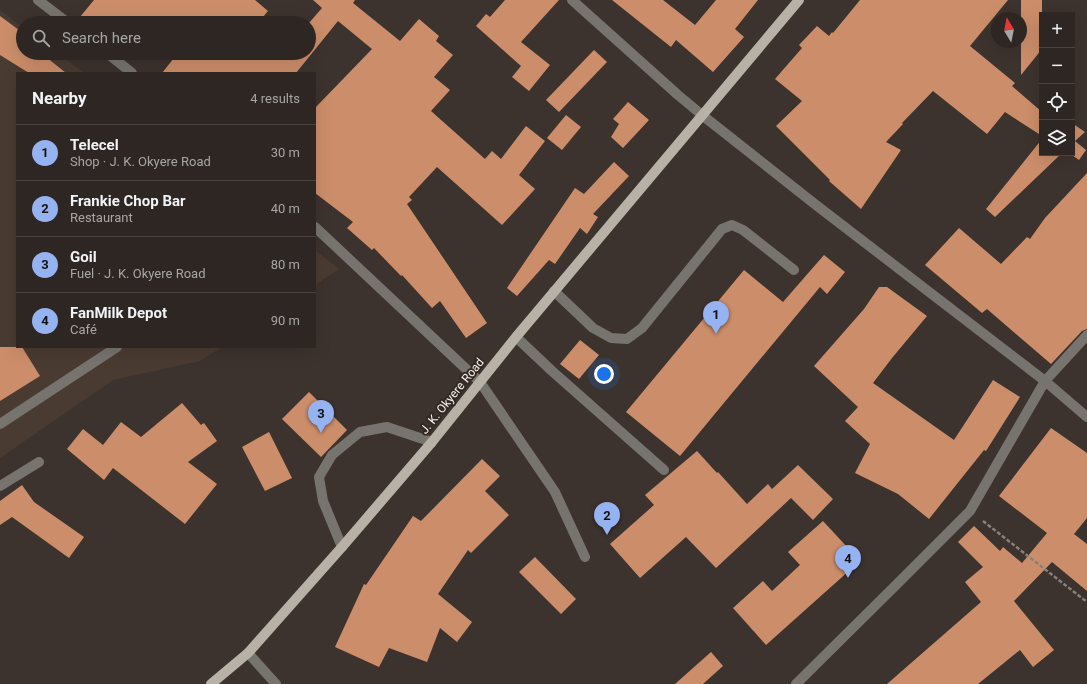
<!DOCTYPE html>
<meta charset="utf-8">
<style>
:root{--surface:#2e2622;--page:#362e2a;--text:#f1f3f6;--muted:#a7a5a5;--line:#494340;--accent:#95b2f1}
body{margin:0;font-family:Roboto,sans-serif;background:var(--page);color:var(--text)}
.controls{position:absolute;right:12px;top:12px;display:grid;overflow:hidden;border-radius:0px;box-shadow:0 4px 16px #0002}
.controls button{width:36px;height:36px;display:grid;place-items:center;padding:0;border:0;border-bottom:1px solid var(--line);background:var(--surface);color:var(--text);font:20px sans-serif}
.compass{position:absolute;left:991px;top:12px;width:36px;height:36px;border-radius:50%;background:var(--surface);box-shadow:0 4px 16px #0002;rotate:350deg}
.you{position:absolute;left:604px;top:374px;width:14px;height:14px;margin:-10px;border:3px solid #fff;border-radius:50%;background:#1a73e8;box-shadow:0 0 0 6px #1a73e833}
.badge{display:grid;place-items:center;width:26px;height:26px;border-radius:50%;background:var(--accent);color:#111;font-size:13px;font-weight:700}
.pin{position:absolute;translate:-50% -33px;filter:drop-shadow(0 1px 2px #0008)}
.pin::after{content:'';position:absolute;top:21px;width:14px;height:12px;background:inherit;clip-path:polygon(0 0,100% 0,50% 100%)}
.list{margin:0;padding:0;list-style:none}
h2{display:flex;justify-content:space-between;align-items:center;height:52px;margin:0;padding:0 16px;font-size:17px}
h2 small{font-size:13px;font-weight:400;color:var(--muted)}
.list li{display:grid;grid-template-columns:26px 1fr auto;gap:12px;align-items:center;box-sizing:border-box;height:56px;padding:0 16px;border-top:1px solid var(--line)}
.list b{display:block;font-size:15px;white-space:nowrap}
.list p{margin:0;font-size:13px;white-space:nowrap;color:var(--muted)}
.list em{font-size:13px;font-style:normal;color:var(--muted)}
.icon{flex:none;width:22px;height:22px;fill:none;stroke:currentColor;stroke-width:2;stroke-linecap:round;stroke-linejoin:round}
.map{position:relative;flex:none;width:1087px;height:684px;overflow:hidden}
.search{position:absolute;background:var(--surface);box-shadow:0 4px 16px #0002;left:16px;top:16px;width:300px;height:44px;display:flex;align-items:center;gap:10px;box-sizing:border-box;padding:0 14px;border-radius:22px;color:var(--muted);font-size:15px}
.panel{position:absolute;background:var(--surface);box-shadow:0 4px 16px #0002;left:16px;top:72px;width:300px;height:276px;border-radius:0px}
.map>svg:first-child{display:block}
</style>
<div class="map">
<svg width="1087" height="684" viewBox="0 0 1087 684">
<rect width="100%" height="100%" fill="#3d332e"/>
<!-- built -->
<g fill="#4a3b32">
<polygon points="0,10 23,28 23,53 57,53 84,73 17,73 17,347 222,347 200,361 113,380 0,458"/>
<polygon points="315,250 339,269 315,285"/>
</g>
<!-- building -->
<g fill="#cc8e6a">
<polygon points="94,0 255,0 268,11 258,23 75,23"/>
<polygon points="313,0 355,0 353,3 400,41 419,19 439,36 436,41 453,55 434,77 450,90 431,111 485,159 492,151 501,159 526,126 545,141 519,175 535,189 502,225 437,167 409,197 412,200 407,204 487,323 466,338 440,301 432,308 402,275 401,276 374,248 372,250 347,228 353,222 315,193 315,108 372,49 338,21 296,73 162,73 178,53 309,53 309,23 322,8"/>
<polygon points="505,0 559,0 521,42 550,65 529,91 512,77 521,66 476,26 486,14 490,17"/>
<polygon points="612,0 663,0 695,25 716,0 758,0 735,29 744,37 713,72 676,40 671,47"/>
<polygon points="860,0 1008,0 970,46 1015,83 1012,86 1042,112 1042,136 1005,112 987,134 933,91 902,123 903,124 886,142 901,150 861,209 829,181 830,180 776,126 802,101 775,79 802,48 799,45 817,26 829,36 832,32 833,33"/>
<polygon points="1021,0 1042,0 1042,49 1021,75"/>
<polygon points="0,16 23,33 23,53 41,53 66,73 29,73 0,55"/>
<polygon points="594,50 607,62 559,112 546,100"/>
<polygon points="628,102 649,120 623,148 611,137 619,124 613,119"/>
<polygon points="566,115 581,127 562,150 547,138"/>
<polygon points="1072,123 1085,132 1075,141 1086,150 1079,160 1069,153 1072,153"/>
<polygon points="1042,139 1042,153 1062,153 995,217 986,209"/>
<polygon points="614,162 629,176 593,214 598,217 587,234 580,228 555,264 549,260 517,296 507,288 575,188 584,194"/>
<polygon points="1087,173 1087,329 1082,331 1051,364 987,309 982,313 925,265 959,228 1001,264 1027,237 1030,239 1045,218"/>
<polygon points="824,255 845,272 827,294 820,287 680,456 626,412 744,270 783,302"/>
<polygon points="879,287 887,287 927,316 892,358 873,383 954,440 993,380 1020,397 986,451 984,450 929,519 898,494 855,473 870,444 845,421 858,407 814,366 864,309"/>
<polygon points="580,340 599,355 579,379 560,364"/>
<polygon points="0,347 22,347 40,376 0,401"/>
<polygon points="309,392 347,430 321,457 282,419"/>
<polygon points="182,403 201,425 204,423 217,441 188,462 217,484 185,524 113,468 104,480 67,449 83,429 103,445 121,422 141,437"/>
<polygon points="1051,428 1087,453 1087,518 1074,534 1087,544 1087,591 1052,562 1014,601 1054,650 1033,667 1020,650 978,684 887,684 981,602 965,582 983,567 958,542 974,526 1000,551 1003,547 1022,563 1047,533 999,496"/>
<polygon points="269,432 292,478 265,491 242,447"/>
<polygon points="697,451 717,473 718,472 747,504 768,484 772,489 798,465 833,499 813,520 791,498 716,568 686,537 640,578 610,544 654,505 645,495"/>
<polygon points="482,459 500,476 485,491 509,515 471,553 468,550 438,594 472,622 457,642 440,628 427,662 389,648 379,667 335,647 364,584 366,585 413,516 421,521"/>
<polygon points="22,485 34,502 84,537 69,558 12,517 0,525 0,501"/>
<polygon points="823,521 860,561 766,645 733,608 763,581 772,591 800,565 788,552"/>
<polygon points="535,557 576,599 561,614 519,572"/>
<polygon points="711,652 723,666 703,684 675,684"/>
</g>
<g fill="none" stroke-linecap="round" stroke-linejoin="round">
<!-- path -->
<polyline stroke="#88807b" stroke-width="2.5" stroke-dasharray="4 2" stroke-linecap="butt" points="983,521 1087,602"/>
<!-- lane -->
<g stroke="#77746f" stroke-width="10">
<polyline points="554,291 593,328 611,338 627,339 642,328 722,229 732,225 743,230 794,270"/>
<polyline points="516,337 552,371 664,470"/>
<polyline points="480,382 555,492 585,557"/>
<polyline points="0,424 117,347"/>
<polyline points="0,486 39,462"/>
<polyline points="342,547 323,501 319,477 332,455 360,432 387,427 432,442"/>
</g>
<!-- street -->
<g stroke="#77746f" stroke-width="10">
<polyline points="38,0 68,23"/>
<polyline points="572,0 678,95 702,115 816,205 1045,381 1087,417"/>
<polyline points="107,53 132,73"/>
<polyline points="315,227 480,382"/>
<polyline points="248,653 276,684"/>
<polyline points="796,684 892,589 970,511 1045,381 1087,335"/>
</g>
<!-- primary -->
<polyline stroke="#b7b1a8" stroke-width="10" points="211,684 248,653 342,547 432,442 516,337 799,0"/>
</g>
<g text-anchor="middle" stroke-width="4" stroke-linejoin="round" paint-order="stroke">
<!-- street labels -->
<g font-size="12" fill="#f8f1ee" stroke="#322924">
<text transform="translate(452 396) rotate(-51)" y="4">J. K. Okyere Road</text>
</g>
</g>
</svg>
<div class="controls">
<button>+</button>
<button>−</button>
<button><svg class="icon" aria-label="locate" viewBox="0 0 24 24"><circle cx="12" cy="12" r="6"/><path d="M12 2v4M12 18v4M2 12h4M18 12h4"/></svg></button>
<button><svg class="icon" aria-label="layers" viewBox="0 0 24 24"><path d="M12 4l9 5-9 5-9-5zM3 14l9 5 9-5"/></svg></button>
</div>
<svg class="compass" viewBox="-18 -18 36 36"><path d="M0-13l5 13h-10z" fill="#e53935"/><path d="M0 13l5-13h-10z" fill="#a7a5a5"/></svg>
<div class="you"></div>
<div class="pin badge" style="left:716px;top:334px">1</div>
<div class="pin badge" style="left:607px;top:535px">2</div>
<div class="pin badge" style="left:321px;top:433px">3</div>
<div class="pin badge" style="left:848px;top:578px">4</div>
<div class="search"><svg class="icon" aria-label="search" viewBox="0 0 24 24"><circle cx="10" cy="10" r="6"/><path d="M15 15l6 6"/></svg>Search here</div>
<section class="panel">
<h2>Nearby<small>4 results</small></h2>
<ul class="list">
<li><span class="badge">1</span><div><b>Telecel</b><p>Shop · J. K. Okyere Road</p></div><em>30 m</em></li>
<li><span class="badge">2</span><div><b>Frankie Chop Bar</b><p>Restaurant</p></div><em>40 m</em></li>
<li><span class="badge">3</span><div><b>Goil</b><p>Fuel · J. K. Okyere Road</p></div><em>80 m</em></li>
<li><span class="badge">4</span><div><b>FanMilk Depot</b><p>Café</p></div><em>90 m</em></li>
</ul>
</section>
</div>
